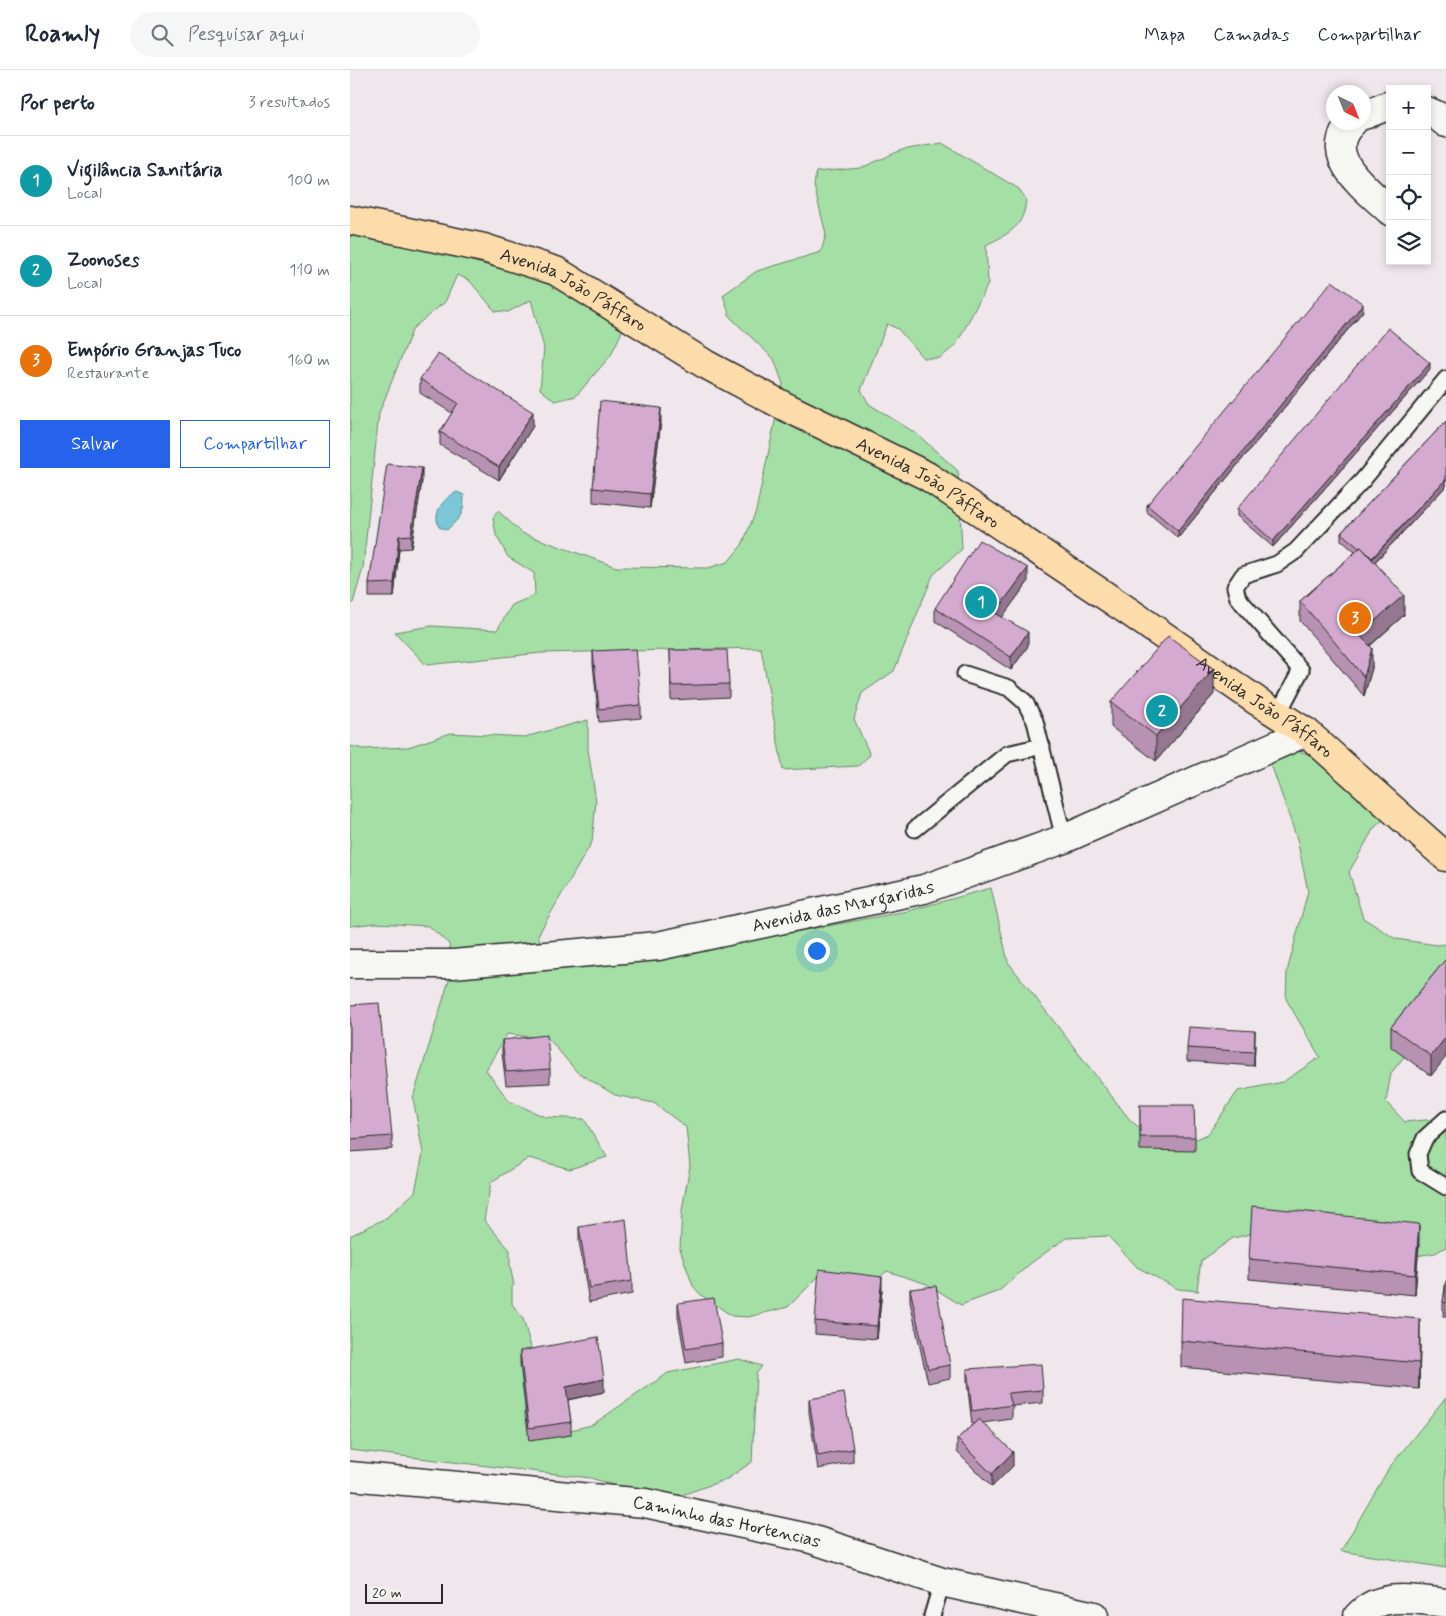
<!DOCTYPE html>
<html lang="pt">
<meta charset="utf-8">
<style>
:root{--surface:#fff;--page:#f6f6f7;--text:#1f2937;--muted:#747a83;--line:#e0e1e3;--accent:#2563eb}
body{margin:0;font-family:Mynerve,sans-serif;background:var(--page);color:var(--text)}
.controls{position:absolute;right:15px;top:15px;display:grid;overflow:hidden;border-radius:0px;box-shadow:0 2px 8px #0003}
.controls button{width:45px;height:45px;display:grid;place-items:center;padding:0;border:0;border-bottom:1px solid var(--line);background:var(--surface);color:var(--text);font:25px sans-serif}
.compass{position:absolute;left:976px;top:15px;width:45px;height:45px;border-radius:50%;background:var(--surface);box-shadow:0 2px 8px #0003;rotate:137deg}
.scale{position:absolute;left:15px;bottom:12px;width:78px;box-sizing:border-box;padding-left:5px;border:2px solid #2b2b2b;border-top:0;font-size:14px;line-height:18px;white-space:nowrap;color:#2b2b2b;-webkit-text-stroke:4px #f6f6f2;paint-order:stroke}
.you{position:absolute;left:466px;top:880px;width:18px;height:18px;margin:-12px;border:4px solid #fff;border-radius:50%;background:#1a73e8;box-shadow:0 0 0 8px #1a73e833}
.badge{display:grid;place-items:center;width:32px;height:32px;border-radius:50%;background:var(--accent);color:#fff;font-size:16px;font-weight:700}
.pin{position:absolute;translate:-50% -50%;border:2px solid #fff;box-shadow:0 1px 5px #0006}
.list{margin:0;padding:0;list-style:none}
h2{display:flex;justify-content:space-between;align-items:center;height:65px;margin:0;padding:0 20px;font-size:21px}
h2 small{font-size:16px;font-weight:400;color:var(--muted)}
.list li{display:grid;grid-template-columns:32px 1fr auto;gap:15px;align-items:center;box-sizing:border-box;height:90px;padding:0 20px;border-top:1px solid var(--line)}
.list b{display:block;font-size:19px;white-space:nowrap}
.list p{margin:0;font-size:16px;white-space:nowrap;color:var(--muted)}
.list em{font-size:16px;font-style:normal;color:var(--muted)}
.actions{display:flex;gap:10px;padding:15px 20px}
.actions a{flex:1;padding:11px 0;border:1px solid var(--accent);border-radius:0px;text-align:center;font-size:18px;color:var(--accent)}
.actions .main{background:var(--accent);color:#fff}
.icon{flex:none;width:28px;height:28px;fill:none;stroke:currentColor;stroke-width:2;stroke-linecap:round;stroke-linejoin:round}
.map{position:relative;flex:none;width:1096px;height:1546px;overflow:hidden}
header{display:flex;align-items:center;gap:30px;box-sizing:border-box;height:70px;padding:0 25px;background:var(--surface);border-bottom:1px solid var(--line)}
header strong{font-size:24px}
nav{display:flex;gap:28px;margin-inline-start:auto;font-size:18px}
.search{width:350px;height:45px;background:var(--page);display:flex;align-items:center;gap:12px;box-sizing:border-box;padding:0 18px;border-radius:28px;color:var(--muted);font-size:19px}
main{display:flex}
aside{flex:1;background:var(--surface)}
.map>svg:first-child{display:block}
</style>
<header>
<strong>Roamly</strong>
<div class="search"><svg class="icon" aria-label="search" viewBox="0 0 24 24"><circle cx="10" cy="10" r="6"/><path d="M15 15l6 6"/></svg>Pesquisar aqui</div>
<nav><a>Mapa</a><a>Camadas</a><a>Compartilhar</a></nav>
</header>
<main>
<aside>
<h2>Por perto<small>3 resultados</small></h2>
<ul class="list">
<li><span class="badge" style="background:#0f9aa8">1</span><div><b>Vigilância Sanitária</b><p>Local</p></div><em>100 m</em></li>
<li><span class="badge" style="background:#0f9aa8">2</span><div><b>Zoonoses</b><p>Local</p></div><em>110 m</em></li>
<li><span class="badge" style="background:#e8710a">3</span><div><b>Empório Granjas Tuco</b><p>Restaurante</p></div><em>160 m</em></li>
</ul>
<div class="actions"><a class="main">Salvar</a><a>Compartilhar</a></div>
</aside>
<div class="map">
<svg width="1096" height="1546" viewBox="0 0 1096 1546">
<rect width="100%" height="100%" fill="#efe7eb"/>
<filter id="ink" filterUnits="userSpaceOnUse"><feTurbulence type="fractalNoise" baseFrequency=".02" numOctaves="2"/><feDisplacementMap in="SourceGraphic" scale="10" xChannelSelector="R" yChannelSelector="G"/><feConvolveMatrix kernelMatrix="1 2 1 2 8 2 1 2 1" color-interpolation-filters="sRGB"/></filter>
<g filter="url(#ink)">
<!-- green -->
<g fill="#a4e0a6" stroke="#688668">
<path d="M 592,73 L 669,119 L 676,129 C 674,158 659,163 636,175 L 638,214 L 606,275 L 590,288 L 573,288 L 548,259 L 537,254 L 511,320 L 519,334 L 567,364 L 608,401 L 612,479 L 583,505 L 544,601 L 512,623 L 504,649 L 520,685 L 508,696 L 433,700 L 411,578 L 191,583 L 76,595 L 45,562 L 82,556 L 147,560 L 162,535 L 185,525 L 184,503 L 158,487 L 146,465 L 143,447 L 148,441 L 172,463 L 266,497 L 358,498 L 378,492 L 392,475 L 406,441 L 433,314 L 424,289 L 380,247 L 373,225 L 407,201 L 471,182 L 476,164 L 464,116 L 466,102 L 511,98 L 552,80 Z"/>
<polygon points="0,147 39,170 175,205 280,244 261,285 226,326 205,331 190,319 194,278 181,230 158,242 145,241 119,210 107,205 95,232 63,258 29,343 13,498 3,533 0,535"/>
<polygon points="238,650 238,679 246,731 242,772 188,865 192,876 380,860 423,866 558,841 641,818 658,892 780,1050 807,1072 828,1077 858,1064 888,1021 933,1012 970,987 936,929 937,902 958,821 947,769 920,691 945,680 984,692 1045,739 1024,758 999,802 1013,848 1046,869 1087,875 1096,874 1096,949 1069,968 1041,1003 1036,1032 1055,1052 1096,1048 1096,1177 1085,1183 1052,1188 930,1157 883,1168 851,1191 847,1219 849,1221 828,1219 787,1197 758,1166 716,1168 681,1193 649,1221 611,1235 577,1214 537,1201 510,1225 470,1205 438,1237 398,1247 382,1246 351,1225 343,1216 330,1179 332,1140 340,1096 336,1057 304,1033 265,1025 227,1002 199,969 157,964 136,1000 159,1031 195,1047 234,1049 257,1087 220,1099 179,1088 141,1112 134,1150 160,1180 160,1196 164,1215 162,1217 162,1234 173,1249 188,1302 175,1315 175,1348 191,1367 242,1355 318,1303 389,1289 412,1296 406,1304 402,1392 377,1409 312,1432 241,1408 0,1380 0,1166 36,1148 65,1122 73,1083 63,1028 103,897 99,874 79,856 26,853 0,856 0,676 13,679 58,677 101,663 175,667"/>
<polygon points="1096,1327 1096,1498 991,1481 1039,1398"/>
</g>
<!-- water -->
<path fill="#79c7d7" stroke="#5a8992" d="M 107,422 L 114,425 C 114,445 111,446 97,460 L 89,457 C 82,442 94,428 107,422 Z"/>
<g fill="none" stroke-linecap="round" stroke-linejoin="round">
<!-- service casing -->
<g stroke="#2b2b2b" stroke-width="19">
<g id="service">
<polyline points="615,604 659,618 675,632 685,651 714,769"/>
<polyline points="928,644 951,600 888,528 885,517 893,505 927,494 946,481 1012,411 1096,309"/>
<polyline points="565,759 657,684 692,676"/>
<polyline points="1096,1049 1075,1068 1068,1084 1070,1101 1096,1117"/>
<polyline points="582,1546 592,1512"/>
</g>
</g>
<!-- minor casing -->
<g stroke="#2b2b2b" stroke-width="31">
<g id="minor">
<polyline points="1077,41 1086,45 1096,53"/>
<polyline points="1014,45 1040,35"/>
<path d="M 1003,52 C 968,85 1017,119 1040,141"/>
<path id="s1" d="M 0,894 L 103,894 L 308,876 L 574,819 L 714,769 L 956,662"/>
<path id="s2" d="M 0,1406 L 295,1433 L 458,1468 L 592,1512 L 744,1546"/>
<path d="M 1008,1546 C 1031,1521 1066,1530 1096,1533"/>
</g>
</g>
<!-- primary casing -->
<g stroke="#2b2b2b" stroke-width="31">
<g id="primary">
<path id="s3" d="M 0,150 L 134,178 L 206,201 L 355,294 L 434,336 L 577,406 L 781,543 L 907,631 L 956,662 L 1096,787"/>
</g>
</g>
<!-- service -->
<use href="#service" stroke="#f6f6f2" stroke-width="15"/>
<!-- minor -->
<use href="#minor" stroke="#f6f6f2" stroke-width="28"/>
<!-- primary -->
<use href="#primary" stroke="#fddcac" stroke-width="28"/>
</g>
<!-- wall -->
<g fill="#b792b3" stroke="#2b2b2b">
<polygon points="1013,241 828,468 797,442 797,435"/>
<polygon points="1080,299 923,477 887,446 887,439"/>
<polygon points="70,309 183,356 149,410 90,375 90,362 102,343 70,323"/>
<polygon points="311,351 300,438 243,432 243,418"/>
<polygon points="1096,351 1096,416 1025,492 1054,545 1020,576 1022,598 1014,626 950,551 950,531 1005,482 991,470 991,463"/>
<polygon points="72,411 61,478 49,479 44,527 19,527 19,514"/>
<polygon points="678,512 652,547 678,576 661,600 585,551 585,538"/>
<polygon points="320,580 379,614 379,627 321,630"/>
<polygon points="243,581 291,635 291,648 249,652 243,594"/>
<polygon points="864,624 806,691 761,657 761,632"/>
<polygon points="1096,889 1081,1006 1041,977 1041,957"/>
<polygon points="0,935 42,1066 42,1079 0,1082"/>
<polygon points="152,970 200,999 200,1013 156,1015 152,983"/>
<polygon points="905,975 904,996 837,991 837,978"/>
<polygon points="790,1035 845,1067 845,1081 790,1080"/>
<polygon points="229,1157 282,1211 282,1224 239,1232 229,1171"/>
<polygon points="1069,1174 1065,1225 899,1209 899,1189"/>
<polygon points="1096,1211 1096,1246 1093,1246 1093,1232"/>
<polygon points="560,1219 600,1295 600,1308 578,1313 560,1232"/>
<polygon points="532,1220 527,1269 465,1264 465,1251"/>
<polygon points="328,1233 372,1273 372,1287 336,1293 328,1246"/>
<polygon points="831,1271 1070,1275 1069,1319 831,1297"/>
<polygon points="170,1281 254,1322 218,1330 221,1352 221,1365 179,1371 170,1294"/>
<polygon points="617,1299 693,1320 693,1333 662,1336 662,1349 632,1353 663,1396 642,1417 607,1382 607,1369 624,1354 622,1354 617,1312"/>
<polygon points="459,1329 503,1379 503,1392 468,1399 459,1342"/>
</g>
<!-- shaded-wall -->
<g fill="#957792" stroke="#2b2b2b">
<polygon points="1013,234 1013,241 828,468 828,461"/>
<polygon points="1080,293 1080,299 923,477 923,471"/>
<polygon points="311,338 311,351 300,438 300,424"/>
<polygon points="183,342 183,356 149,410 149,397"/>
<polygon points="72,398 72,411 61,478 61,465"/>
<polygon points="1096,409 1096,416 1022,495 1022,489"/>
<polygon points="49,466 49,479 44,527 44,513"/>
<polygon points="678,498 678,512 645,557 645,543"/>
<polygon points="1054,525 1054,545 1009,585 1009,565"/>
<polygon points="678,562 678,576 661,600 661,587"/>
<polygon points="1022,578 1022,598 1014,626 1014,607"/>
<polygon points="864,599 864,624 806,691 806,666"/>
<polygon points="905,961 905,975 904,996 904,982"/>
<polygon points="1096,967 1096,987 1081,1006 1081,986"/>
<polygon points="1069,1154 1069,1174 1065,1225 1065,1205"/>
<polygon points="532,1207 532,1220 527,1269 527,1256"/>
<polygon points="1070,1249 1070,1275 1069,1319 1069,1293"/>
<polygon points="254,1309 254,1322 216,1330 216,1317"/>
<polygon points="663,1382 663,1396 642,1417 642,1404"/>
</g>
<!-- building -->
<g fill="#d5aad0" stroke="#2b2b2b">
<polygon points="982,211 1013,234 828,461 797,435"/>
<polygon points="1038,258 1080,293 923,471 887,439"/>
<polygon points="88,284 183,342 149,397 90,362 108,333 70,309"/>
<polygon points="250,331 311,338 300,424 243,418"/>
<polygon points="1096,351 1096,409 1022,488 1011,477 1009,478 991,463"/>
<polygon points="37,394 72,398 61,465 49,466 44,513 19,514"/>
<polygon points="629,470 678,498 645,543 678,562 661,587 585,538"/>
<polygon points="1011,477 1054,525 1009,565 1022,578 1014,607 950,531"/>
<polygon points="818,566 864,599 806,666 761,632"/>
<polygon points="286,579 291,635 249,639 243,581"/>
<polygon points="320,580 377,580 379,614 321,616"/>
<polygon points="1096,889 1096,967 1081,986 1041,957"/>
<polygon points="29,933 42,1066 0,1069 0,935"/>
<polygon points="839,957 905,961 904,982 837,978"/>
<polygon points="197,965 200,999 156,1002 152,970"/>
<polygon points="790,1035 844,1035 845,1067 790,1067"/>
<polygon points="902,1136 1069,1154 1065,1205 899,1189"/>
<polygon points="276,1149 282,1211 239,1218 229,1157"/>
<polygon points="469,1199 532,1207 527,1256 465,1251"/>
<polygon points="1096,1211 1096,1233 1093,1232"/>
<polygon points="586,1216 600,1295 578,1299 560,1219"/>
<polygon points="364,1228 372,1273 336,1279 328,1233"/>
<polygon points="832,1228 1070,1249 1069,1293 831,1271"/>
<polygon points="248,1267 254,1309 216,1317 221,1352 179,1358 170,1281"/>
<polygon points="691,1294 693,1320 658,1323 662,1335 622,1341 617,1299"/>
<polygon points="494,1323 503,1379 468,1386 459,1329"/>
<polygon points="629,1349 663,1382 642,1404 607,1369"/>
</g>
</g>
<g text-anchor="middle" stroke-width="5" stroke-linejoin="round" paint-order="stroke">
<!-- street labels -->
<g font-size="18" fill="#2b2b2b" stroke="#f6f6f2">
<text dy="6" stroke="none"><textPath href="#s3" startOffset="236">Avenida João Páffaro</textPath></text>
<text dy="6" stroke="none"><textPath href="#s3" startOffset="641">Avenida João Páffaro</textPath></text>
<text dy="6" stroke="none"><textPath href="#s3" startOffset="1046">Avenida João Páffaro</textPath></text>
<text dy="6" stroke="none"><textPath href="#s1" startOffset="498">Avenida das Margaridas</textPath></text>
<text dy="6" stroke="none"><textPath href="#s2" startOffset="380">Caminho das Hortencias</textPath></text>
</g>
</g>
</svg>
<div class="controls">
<button>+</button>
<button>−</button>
<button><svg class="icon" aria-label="locate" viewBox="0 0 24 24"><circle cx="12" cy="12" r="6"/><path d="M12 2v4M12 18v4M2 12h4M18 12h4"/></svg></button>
<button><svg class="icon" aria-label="layers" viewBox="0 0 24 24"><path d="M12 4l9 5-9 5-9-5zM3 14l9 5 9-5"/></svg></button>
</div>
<svg class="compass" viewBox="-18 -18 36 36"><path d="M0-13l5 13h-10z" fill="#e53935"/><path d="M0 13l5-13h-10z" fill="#747a83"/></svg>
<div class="scale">20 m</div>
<div class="you"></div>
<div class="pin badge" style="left:631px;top:532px;background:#0f9aa8">1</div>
<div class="pin badge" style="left:812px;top:641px;background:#0f9aa8">2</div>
<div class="pin badge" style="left:1005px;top:548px;background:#e8710a">3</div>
</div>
</main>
